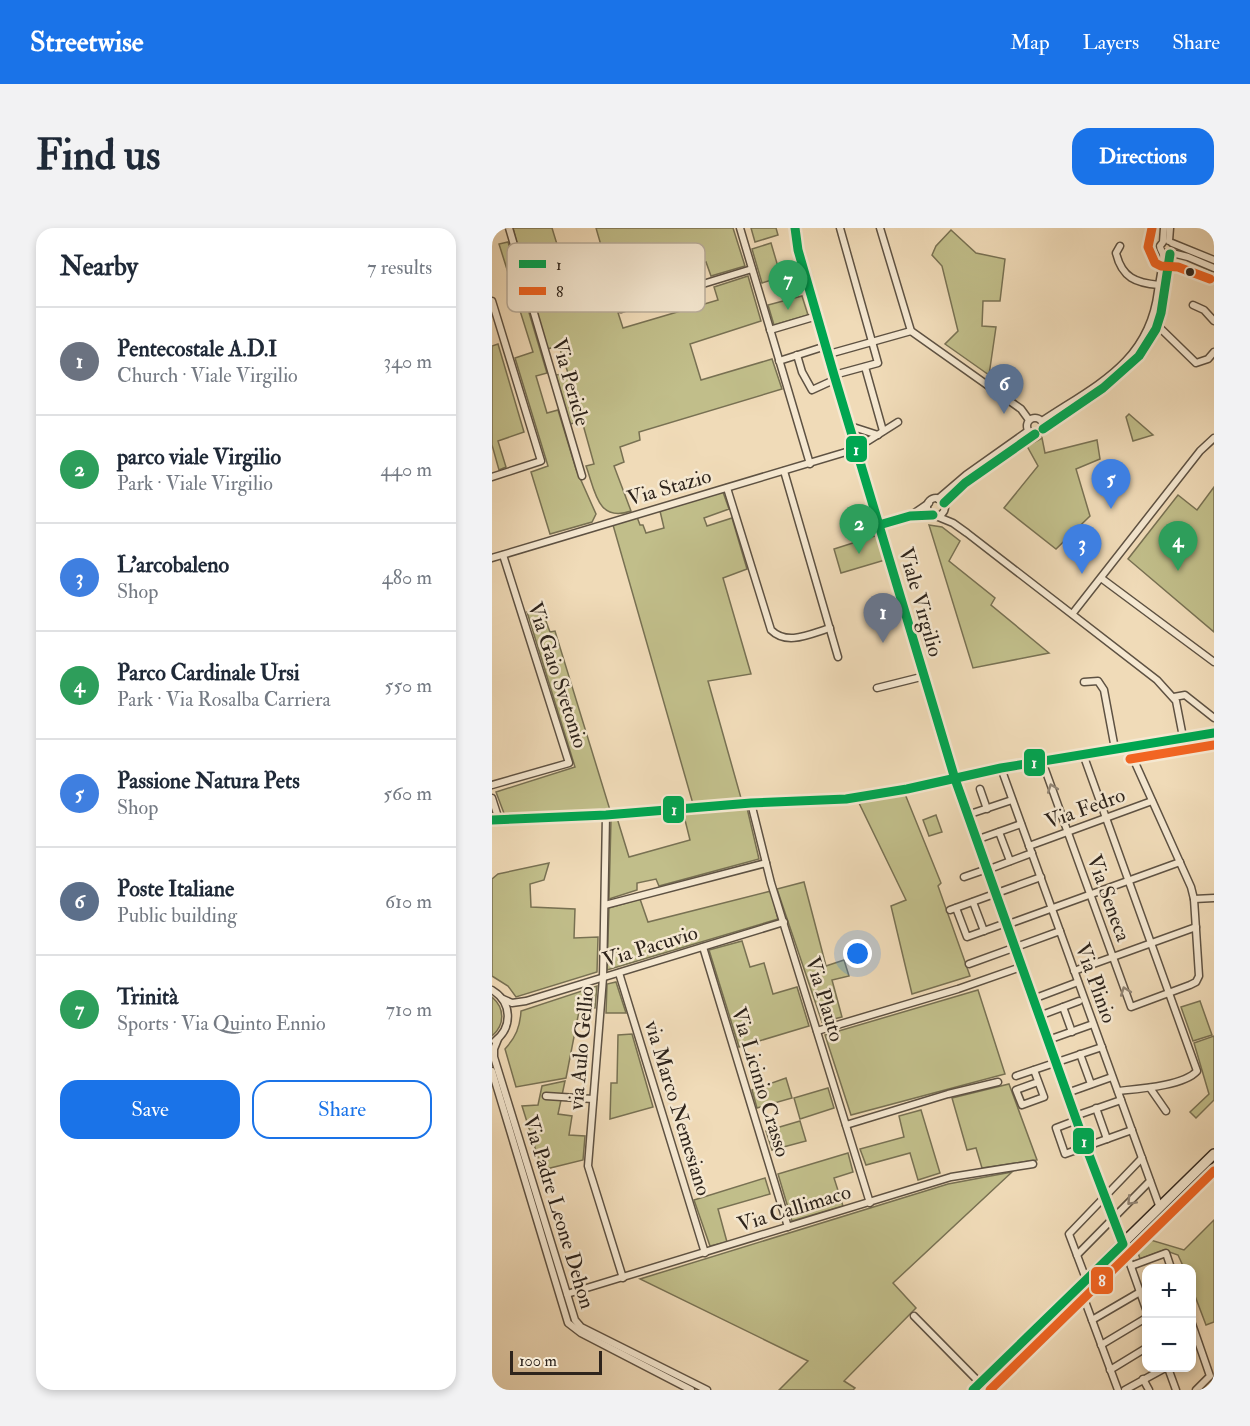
<!DOCTYPE html>
<meta charset="utf-8">
<style>
:root{--surface:#fff;--page:#f2f2f3;--text:#1f2937;--muted:#747a83;--line:#e0e1e3;--accent:#1a73e8}
body{margin:0;font-family:"IM FELL Double Pica",serif;background:var(--page);color:var(--text)}
.controls{position:absolute;right:18px;bottom:18px;display:grid;overflow:hidden;border-radius:12px;box-shadow:0 3px 9px #0003}
.controls button{width:54px;height:54px;display:grid;place-items:center;padding:0;border:0;border-bottom:2px solid var(--line);background:var(--surface);color:var(--text);font:30px sans-serif}
.scale{position:absolute;left:18px;bottom:15px;width:92px;box-sizing:border-box;padding-left:6px;border:3px solid #2e241c;border-top:0;font-size:16px;line-height:21px;white-space:nowrap;color:#2e241c;-webkit-text-stroke:4px #f5e8d1;paint-order:stroke}
.you{position:absolute;left:366px;top:726px;width:21px;height:21px;margin:-15px;border:4px solid #fff;border-radius:50%;background:#1a73e8;box-shadow:0 0 0 9px #1a73e833}
.badge{display:grid;place-items:center;width:39px;height:39px;border-radius:50%;background:var(--accent);color:#fff;font-size:20px;font-weight:700}
.pin{position:absolute;translate:-50% -50px;filter:drop-shadow(0 2px 3px #0008)}
.pin::after{content:'';position:absolute;top:32px;width:21px;height:18px;background:inherit;clip-path:polygon(0 0,100% 0,50% 100%)}
.list{margin:0;padding:0;list-style:none}
h2{display:flex;justify-content:space-between;align-items:center;height:78px;margin:0;padding:0 24px;font-size:26px}
h2 small{font-size:20px;font-weight:400;color:var(--muted)}
.list li{display:grid;grid-template-columns:39px 1fr auto;gap:18px;align-items:center;box-sizing:border-box;height:108px;padding:0 24px;border-top:2px solid var(--line)}
.list b{display:block;font-size:22px;white-space:nowrap}
.list p{margin:0;font-size:20px;white-space:nowrap;color:var(--muted)}
.list em{font-size:20px;font-style:normal;color:var(--muted)}
.actions{display:flex;gap:12px;padding:18px 24px}
.actions a{flex:1;padding:14px 0;border:2px solid var(--accent);border-radius:18px;text-align:center;font-size:21px;color:var(--accent)}
.actions .main{background:var(--accent);color:#fff}
.map{position:relative;flex:none;width:722px;height:1162px;overflow:hidden;border-radius:18px}
header{display:flex;align-items:center;gap:36px;box-sizing:border-box;height:84px;padding:0 30px;background:var(--accent);color:#fff}
header strong{font-size:28px}
nav{display:flex;gap:33px;margin-inline-start:auto;font-size:21px}
.intro{display:flex;align-items:center;justify-content:space-between;box-sizing:border-box;height:144px;padding:0 36px}
h1{margin:0;font-size:42px}
.button{padding:15px 27px;border-radius:18px;background:var(--accent);color:#fff;font-size:21px;font-weight:700}
main{display:flex;gap:36px;padding:0 36px}
aside{flex:1;background:var(--surface);border-radius:18px;box-shadow:0 3px 9px #0003}
.map>svg:first-child{display:block}
</style>
<header>
<strong>Streetwise</strong>
<nav><a>Map</a><a>Layers</a><a>Share</a></nav>
</header>
<div class="intro"><h1>Find us</h1><a class="button">Directions</a></div>
<main>
<aside>
<h2>Nearby<small>7 results</small></h2>
<ul class="list">
<li><span class="badge" style="background:#6b7280">1</span><div><b>Pentecostale A.D.I</b><p>Church · Viale Virgilio</p></div><em>340 m</em></li>
<li><span class="badge" style="background:#2e9e5b">2</span><div><b>parco viale Virgilio</b><p>Park · Viale Virgilio</p></div><em>440 m</em></li>
<li><span class="badge" style="background:#3f7fe0">3</span><div><b>L'arcobaleno</b><p>Shop</p></div><em>480 m</em></li>
<li><span class="badge" style="background:#2e9e5b">4</span><div><b>Parco Cardinale Ursi</b><p>Park · Via Rosalba Carriera</p></div><em>550 m</em></li>
<li><span class="badge" style="background:#3f7fe0">5</span><div><b>Passione Natura Pets</b><p>Shop</p></div><em>560 m</em></li>
<li><span class="badge" style="background:#5c6f8a">6</span><div><b>Poste Italiane</b><p>Public building</p></div><em>610 m</em></li>
<li><span class="badge" style="background:#2e9e5b">7</span><div><b>Trinità</b><p>Sports · Via Quinto Ennio</p></div><em>710 m</em></li>
</ul>
<div class="actions"><a class="main">Save</a><a>Share</a></div>
</aside>
<div class="map">
<svg width="722" height="1162" viewBox="0 0 722 1162">
<rect width="100%" height="100%" fill="#f0dbb8"/>
<filter id="stains"><feTurbulence type="fractalNoise" baseFrequency=".00333" numOctaves="4"/><feColorMatrix values="0 0 0 0 .2 0 0 0 0 .09 0 0 0 0 .02 0 0 0 .5 -.17"/></filter>
<radialGradient id="worn" r=".72"><stop offset=".6" stop-color="#630" stop-opacity="0"/><stop offset="1" stop-color="#630" stop-opacity=".3"/></radialGradient>
<!-- green -->
<g fill="#c1be8a" stroke="#787153" stroke-width="1.5">
<path d="M 21,0 L 60,0 L 79,62 L 120,66 L 131,100 L 226,72 L 222,59 L 256,48 L 269,93 L 198,116 L 209,152 L 280,131 L 290,161 L 147,204 L 148,212 L 128,219 L 132,234 L 122,238 L 139,283 C 105,295 103,262 94,238 L 102,236 L 90,193 L 78,196 L 64,147 L 76,145 L 67,118 L 55,121 L 35,56 Z"/>
<polygon points="104,0 241,0 253,38 219,48 214,34 122,62"/>
<polygon points="259,0 284,0 286,7 263,14"/>
<polygon points="459,2 484,25 513,31 508,73 491,73 490,98 504,99 497,147 453,116 466,103 450,38 440,27 444,18"/>
<polygon points="16,14 55,145 44,148 55,185 66,182 84,241 104,286 100,294 58,306 39,244 56,238 23,130 41,124 7,16"/>
<polygon points="279,15 289,49 270,55 260,21"/>
<polygon points="310,68 316,87 282,97 276,77"/>
<polygon points="6,116 32,204 6,213 14,239 7,242 0,217 0,118"/>
<polygon points="637,186 661,207 641,213 634,189"/>
<polygon points="550,210 553,225 605,212 608,231 584,241 598,288 564,321 512,280 546,238 535,218"/>
<polygon points="722,259 722,404 636,331 686,267 705,282"/>
<polygon points="231,264 237,281 212,290 215,298 240,290 255,341 231,350 259,446 216,453 249,570 201,576 121,297 145,289 148,297 151,297 154,305 172,300 168,283"/>
<polygon points="437,297 450,299 468,313 457,333 503,370 499,377 557,425 481,440"/>
<polygon points="386,307 393,332 349,345 342,321"/>
<polygon points="49,380 58,404 63,403 118,582 13,588 4,564 83,539 35,384"/>
<polygon points="413,566 449,655 446,658 478,748 420,766 399,678 414,672 367,575"/>
<polygon points="255,580 267,631 167,658 164,651 145,655 145,662 117,671 119,592 125,590 137,629 198,612 191,584"/>
<polygon points="444,587 450,604 437,608 431,592"/>
<polygon points="57,635 52,652 38,656 39,679 83,681 82,710 106,709 105,744 24,769 16,758 0,748 0,651 6,646"/>
<polygon points="312,654 334,738 352,732 357,748 340,752 350,789 330,794 285,661"/>
<polygon points="279,663 286,691 115,742 117,680 148,671 156,694"/>
<polygon points="250,713 258,739 272,735 281,766 305,759 317,798 247,819 217,722"/>
<polygon points="124,754 134,785 114,785 115,756"/>
<path d="M 105,758 L 103,780 L 88,778 L 74,850 L 24,859 L 13,821 C 24,809 28,799 29,783 Z"/>
<polygon points="486,762 513,846 359,887 333,807"/>
<path d="M 0,769 C 13,780 13,797 0,808 Z"/>
<polygon points="708,773 720,807 701,813 689,779"/>
<polygon points="140,806 161,879 118,891 119,855 125,855 126,807"/>
<polygon points="722,808 722,872 704,890 698,884 717,866 702,815"/>
<polygon points="294,850 300,870 265,880 260,862"/>
<polygon points="73,853 66,886 80,888 77,907 93,908 91,932 50,942 30,878 46,877 50,858"/>
<polygon points="517,856 545,932 490,940 484,920 475,922 460,870"/>
<polygon points="336,860 342,880 308,891 302,870"/>
<polygon points="429,882 448,945 426,952 418,925 374,937 368,921 412,909 407,888"/>
<polygon points="308,893 314,913 280,922 274,903"/>
<polygon points="356,925 361,944 342,950 351,978 300,993 286,946"/>
<polygon points="520,944 401,1055 424,1080 352,1153 363,1160 361,1162 287,1162 316,1133 148,1051 456,956"/>
<polygon points="273,950 278,966 226,981 235,1014 218,1018 202,972"/>
<polygon points="722,992 722,1094 714,1097 700,1060 700,1040 692,1040 686,1027 672,1022 648,1031 644,1018 652,1010 692,1022"/>
</g>
<g fill="none" stroke-linecap="round" stroke-linejoin="round">
<!-- street casing -->
<g stroke="#5e5243" stroke-width="9">
<g id="street">
<polyline points="17,0 90,248"/>
<polyline points="248,0 318,236"/>
<polyline points="388,0 419,103 529,181 537,192"/>
<polyline points="677,13 678,0"/>
<polyline points="680,15 722,32"/>
<path d="M 628,18 L 624,25 C 630,50 644,55 667,57"/>
<polyline points="680,25 696,29 722,40"/>
<polyline points="0,73 49,233 0,249"/>
<polyline points="701,77 712,82 722,93"/>
<polyline points="129,81 260,41"/>
<polyline points="665,97 704,135 716,131 722,124"/>
<polyline points="278,102 325,88"/>
<polyline points="337,126 419,103"/>
<polyline points="305,127 310,144 320,162 344,151"/>
<polyline points="287,133 334,118"/>
<polyline points="373,139 391,203"/>
<polyline points="342,147 386,135 348,0"/>
<circle cx="543" cy="198" r="8"/>
<path d="M 550,193 C 604,157 657,135 666,63 C 667,56 672,32 671,26 C 670,23 668,21 668,18 L 671,14 L 672,0"/>
<polyline points="358,198 386,207"/>
<path d="M 551,201 C 567,193 582,181 597,170 C 637,143 666,119 673,67 C 675,54 676,40 678,26"/>
<polyline points="376,213 406,194"/>
<polyline points="292,243 346,429"/>
<path d="M 235,260 L 279,402 C 295,418 318,406 338,400"/>
<circle cx="444" cy="279" r="9"/>
<polyline points="446,271 474,247 536,203"/>
<polyline points="452,275 473,255 543,206"/>
<polyline points="418,288 437,275"/>
<polyline points="444,288 461,295 475,305 665,452 684,473 691,509"/>
<polyline points="387,297 418,288 441,287"/>
<polyline points="0,330 364,221"/>
<polyline points="609,350 722,434"/>
<polyline points="581,385 708,223 722,210"/>
<polyline points="592,454 606,453 612,462 623,521"/>
<polyline points="385,460 433,448"/>
<polyline points="682,469 693,467 722,490"/>
<path d="M 591,526 L 705,843 C 692,858 645,861 626,863"/>
<polyline points="550,533 639,779 698,757 704,754 707,748 702,671 699,659 636,519"/>
<polyline points="509,540 668,980"/>
<polyline points="0,557 77,535 11,327"/>
<polyline points="488,561 495,581"/>
<polyline points="0,570 7,592"/>
<polyline points="259,575 279,655 378,975"/>
<polyline points="114,587 111,750 96,938 131,1050"/>
<polyline points="475,587 520,572"/>
<polyline points="0,592 114,587 259,575 354,571 415,561 509,540 722,505"/>
<polyline points="507,604 518,633"/>
<polyline points="484,612 529,596"/>
<polyline points="537,618 660,573"/>
<polyline points="495,642 540,625"/>
<polyline points="472,649 495,641"/>
<polyline points="702,671 722,670"/>
<polyline points="481,674 492,703"/>
<polyline points="113,677 274,635"/>
<polyline points="464,680 475,709 514,695"/>
<polyline points="458,682 549,649"/>
<polyline points="514,697 688,634"/>
<polyline points="211,719 296,999"/>
<polyline points="477,736 568,703"/>
<polyline points="582,743 704,699"/>
<polyline points="127,745 213,1025"/>
<path d="M 0,762 C 20,774 21,799 3,813"/>
<polyline points="11,771 20,775 34,773 292,694"/>
<polyline points="541,771 586,754"/>
<polyline points="571,779 580,804"/>
<polyline points="547,788 587,773"/>
<polyline points="325,803 466,761 529,739"/>
<polyline points="6,811 2,821 2,829 83,1092 89,1099 215,1162"/>
<polyline points="556,812 601,796"/>
<polyline points="588,826 599,856"/>
<polyline points="542,842 552,869 530,877 524,862 546,854"/>
<polyline points="0,843 76,1095 89,1105 199,1162"/>
<polyline points="524,848 610,819"/>
<polyline points="658,860 674,883"/>
<polyline points="575,865 620,849"/>
<polyline points="54,868 101,871"/>
<polyline points="604,880 615,911"/>
<polyline points="583,888 629,872"/>
<polyline points="585,892 564,900 573,926 640,902"/>
<polyline points="354,897 456,866 506,854"/>
<polyline points="631,1016 654,1081"/>
<polyline points="585,1027 658,953"/>
<polyline points="639,1038 674,1025 679,1040"/>
<polyline points="594,1051 577,1006 650,930"/>
<polyline points="587,1057 626,1162"/>
<polyline points="75,1066 459,949 541,936"/>
<polyline points="422,1088 488,1155"/>
<polyline points="600,1092 648,1064"/>
<polyline points="700,1096 718,1148 704,1162"/>
<polyline points="609,1117 654,1090"/>
<polyline points="676,1140 684,1162"/>
<polyline points="618,1142 654,1120"/>
<polyline points="651,1151 657,1162"/>
<polyline points="633,1162 673,1140"/>
</g>
</g>
<!-- secondary casing -->
<g stroke="#2e241c" stroke-width="12">
<g id="secondary">
<polyline points="303,0 306,22 342,147 463,551 594,919 631,1016"/>
<polyline points="481,1162 722,926"/>
</g>
</g>
<!-- street -->
<use href="#street" stroke="#f5e8d1" stroke-width="6"/>
<!-- secondary -->
<use href="#secondary" stroke="#f5e8d1" stroke-width="9"/>
<!-- bus-1 casing -->
<g stroke="#f5e8d1" stroke-width="14">
<g id="bus-1">
<polyline points="303,0 306,22 342,147 463,551 594,919 631,1016 481,1162"/>
<polyline points="551,201 611,160 647,128 664,101 669,85 678,26"/>
<polyline points="452,275 473,255 543,206"/>
<polyline points="387,297 418,288 441,287"/>
<polyline points="0,592 114,587 259,575 354,571 415,561 509,540 722,505"/>
</g>
</g>
<!-- bus-2 casing -->
<g stroke="#f5e8d1" stroke-width="14">
<g id="bus-2">
<polyline points="660,0 656,19 663,35 669,38 686,39 718,51"/>
<polyline points="638,531 722,517"/>
<polyline points="498,1162 722,943"/>
</g>
</g>
<!-- bus-1 -->
<use href="#bus-1" stroke="#00a651" stroke-width="9"/>
<!-- bus-2 -->
<use href="#bus-2" stroke="#f26522" stroke-width="9"/>
</g>
<!-- one-way arrows -->
<defs><path id="oneway-chevron" d="M-2-3.5L2.5 0L-2 3.5" fill="none" stroke-width="1.6" stroke-linecap="round" stroke-linejoin="round" transform="scale(1.5)"/></defs>
<g stroke="#928676">
<use href="#oneway-chevron" transform="translate(560 560) rotate(-110)"/>
<use href="#oneway-chevron" transform="translate(633 763) rotate(-110)"/>
<use href="#oneway-chevron" transform="translate(639 973) rotate(133)"/>
</g>
<!-- markers -->
<circle fill="#2e241c" stroke="#f5e8d1" stroke-width="2" cx="698" cy="44" r="5"/>
<g text-anchor="middle" stroke-width="5" stroke-linejoin="round" paint-order="stroke">
<!-- street labels -->
<g font-size="21" fill="#2e241c" stroke="#f5e8d1">
<text transform="translate(79 154) rotate(74)" y="7">Via Pericle</text>
<text transform="translate(177 259) rotate(-16)" y="7">Via Stazio</text>
<text transform="translate(429 374) rotate(74)" y="7">Viale Virgilio</text>
<text transform="translate(66 447) rotate(72)" y="7">Via Gaio Svetonio</text>
<text transform="translate(593 580) rotate(-20)" y="7">Via Fedro</text>
<text transform="translate(617 670) rotate(70)" y="7">Via Seneca</text>
<text transform="translate(158 718) rotate(-17)" y="7">Via Pacuvio</text>
<text transform="translate(604 755) rotate(70)" y="7">Via Plinio</text>
<text transform="translate(333 771) rotate(73)" y="7">Via Plauto</text>
<text transform="translate(89 820) rotate(-85)" y="7">via Aulo Gellio</text>
<text transform="translate(269 854) rotate(73)" y="7">Via Licinio Crasso</text>
<text transform="translate(186 880) rotate(73)" y="7">via Marco Nemesiano</text>
<text transform="translate(302 980) rotate(-17)" y="7">Via Callimaco</text>
<text transform="translate(67 984) rotate(73)" y="7">Via Padre Leone Dehon</text>
</g>
</g>
<!-- legend -->
<rect x="15" y="15" width="198" height="69" rx="9" fill="#f5e8d1" stroke="#b9ad9b" stroke-width="1.5"/>
<rect x="27" y="32" width="27" height="8" fill="#00a651"/>
<rect x="27" y="59" width="27" height="8" fill="#f26522"/>
<g font-size="16" fill="#2e241c">
<text x="64" y="42">1</text>
<text x="64" y="69">8</text>
</g>
<g stroke="#f5e8d1" stroke-width="2">
<rect x="353" y="207" width="23" height="28" rx="6" fill="#00a651"/>
<rect x="531" y="520" width="23" height="29" rx="6" fill="#00a651"/>
<rect x="170" y="567" width="23" height="29" rx="6" fill="#00a651"/>
<rect x="580" y="899" width="23" height="28" rx="6" fill="#00a651"/>
<rect x="598" y="1038" width="24" height="29" rx="6" fill="#f26522"/>
</g>
<g font-size="16" text-anchor="middle" font-weight="bold" fill="#fff">
<text x="364" y="227">1</text>
<text x="542" y="540">1</text>
<text x="182" y="587">1</text>
<text x="592" y="919">1</text>
<text x="610" y="1058">8</text>
</g>
<rect width="100%" height="100%" filter="url(#stains)"/>
<rect width="100%" height="100%" fill="url(#worn)"/>
</svg>
<div class="controls">
<button>+</button>
<button>−</button>
</div>
<div class="scale">100 m</div>
<div class="you"></div>
<div class="pin badge" style="left:391px;top:415px;background:#6b7280">1</div>
<div class="pin badge" style="left:367px;top:326px;background:#2e9e5b">2</div>
<div class="pin badge" style="left:590px;top:346px;background:#3f7fe0">3</div>
<div class="pin badge" style="left:686px;top:343px;background:#2e9e5b">4</div>
<div class="pin badge" style="left:619px;top:281px;background:#3f7fe0">5</div>
<div class="pin badge" style="left:512px;top:186px;background:#5c6f8a">6</div>
<div class="pin badge" style="left:296px;top:82px;background:#2e9e5b">7</div>
</div>
</main>
